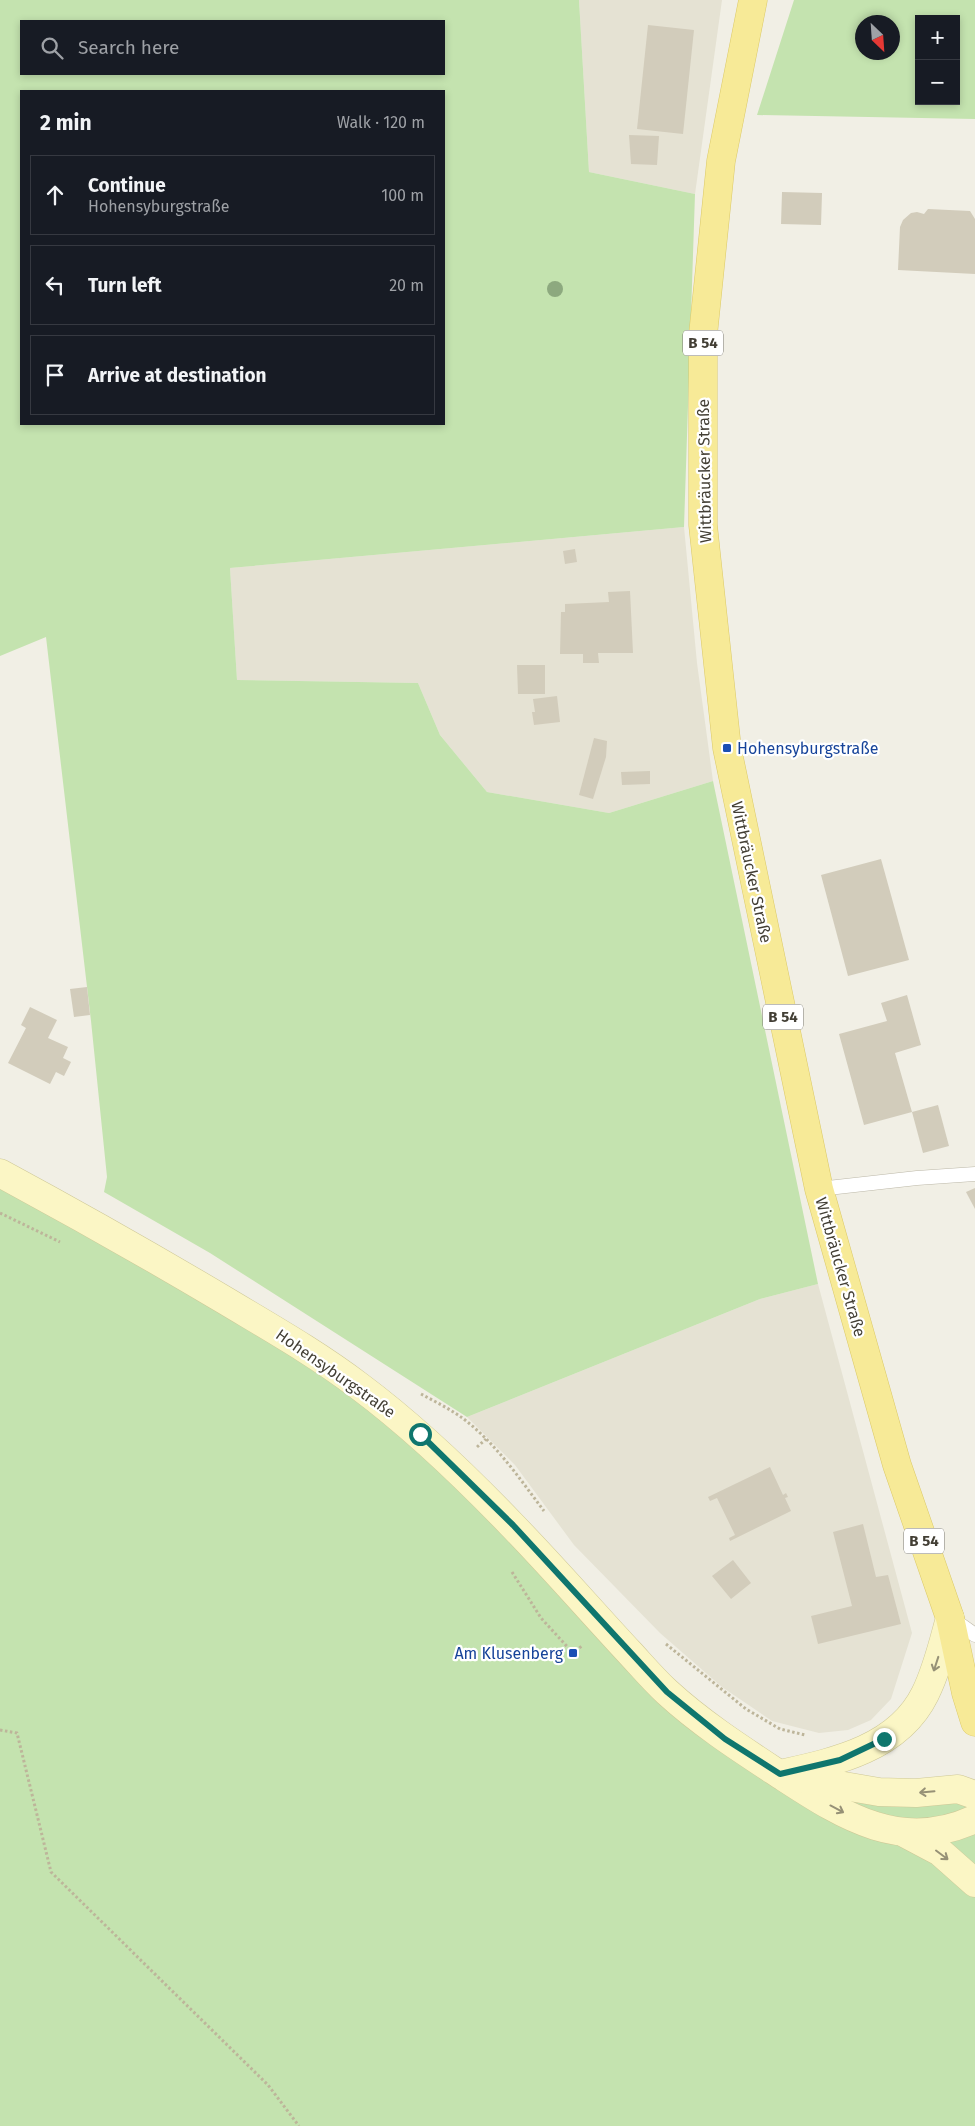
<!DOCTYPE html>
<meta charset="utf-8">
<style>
:root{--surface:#171b24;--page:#20242c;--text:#f1f3f6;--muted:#9ea1a6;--line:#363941}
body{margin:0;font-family:"Fira Sans",sans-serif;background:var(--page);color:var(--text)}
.controls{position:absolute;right:15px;top:15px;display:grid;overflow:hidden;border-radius:0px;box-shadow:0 2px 8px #0003}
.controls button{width:45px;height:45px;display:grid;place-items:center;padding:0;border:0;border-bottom:1px solid var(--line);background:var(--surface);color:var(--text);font:25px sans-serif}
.compass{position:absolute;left:855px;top:15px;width:45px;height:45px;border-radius:50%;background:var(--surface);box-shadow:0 2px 8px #0003;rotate:155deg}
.stop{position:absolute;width:15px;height:15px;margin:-11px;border:4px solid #0f766e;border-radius:50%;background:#fff}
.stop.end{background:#0f766e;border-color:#fff;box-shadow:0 1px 5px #0008}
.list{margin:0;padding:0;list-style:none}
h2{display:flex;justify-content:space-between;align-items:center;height:65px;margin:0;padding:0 20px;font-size:21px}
h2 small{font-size:16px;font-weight:400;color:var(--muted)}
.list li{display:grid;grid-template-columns:32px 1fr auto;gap:15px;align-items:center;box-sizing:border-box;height:80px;margin:0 10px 10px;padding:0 10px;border:1px solid var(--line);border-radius:0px}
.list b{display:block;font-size:19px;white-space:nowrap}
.list p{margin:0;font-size:16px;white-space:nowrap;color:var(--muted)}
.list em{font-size:16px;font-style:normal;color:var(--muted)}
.icon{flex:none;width:28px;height:28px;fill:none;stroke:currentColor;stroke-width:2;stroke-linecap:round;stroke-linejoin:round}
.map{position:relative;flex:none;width:975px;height:2126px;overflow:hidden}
.search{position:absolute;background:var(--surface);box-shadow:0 2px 8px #0003;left:20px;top:20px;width:425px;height:55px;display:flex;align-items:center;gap:12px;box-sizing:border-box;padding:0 18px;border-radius:0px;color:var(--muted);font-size:19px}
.panel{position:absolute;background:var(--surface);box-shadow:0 2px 8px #0003;left:20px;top:90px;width:425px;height:335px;border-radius:0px}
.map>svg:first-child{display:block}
</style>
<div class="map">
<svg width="975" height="2126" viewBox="0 0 975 2126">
<rect width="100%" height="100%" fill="#f1efe5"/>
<!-- residential -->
<g fill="#e5e2d3">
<polygon points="579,0 722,0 695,194 589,172"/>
<polygon points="684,527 697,663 713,781 609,813 487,792 440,735 418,683 237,680 230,568"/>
<polygon points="818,1284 912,1633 891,1699 871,1720 848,1730 819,1733 772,1721 722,1687 660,1633 574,1545 515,1465 467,1417 760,1299"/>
</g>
<!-- green -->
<g fill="#c4e3af" fill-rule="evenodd">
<path d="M 0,0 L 579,0 L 589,172 L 695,194 L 684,527 L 230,568 L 237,680 L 418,683 L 440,735 L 487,792 L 609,813 L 713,781 L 818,1284 L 760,1299 L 467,1417 L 210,1253 L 104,1192 L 107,1177 L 91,1021 L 46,637 L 0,656 ZM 21,21 L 444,21 L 444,74 L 21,74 ZM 21,91 L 444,91 L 444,424 L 21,424 Z"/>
<path d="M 794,0 L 975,0 L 975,119 L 757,115 ZM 919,19 L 956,19 L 956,101 L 919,101 ZM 862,22 L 892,22 L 892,52 L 862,52 Z"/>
<polygon points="0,1173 359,1385 605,1626 780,1774 975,1795 975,2126 0,2126"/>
</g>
<!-- building -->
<g fill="#d2ccbb">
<polygon points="648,25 694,30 683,134 637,129"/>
<polygon points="629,135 659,136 657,165 631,164"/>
<polygon points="782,192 822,193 821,225 781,224"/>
<polygon points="928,209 970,211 975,219 975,274 898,270 900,227 903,220 911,213 917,212 924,214"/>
<polygon points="575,549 577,562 565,564 563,551"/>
<polygon points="630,591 633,653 598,653 599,663 583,663 583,654 560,654 561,612 565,612 565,604 609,602 608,592"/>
<polygon points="517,665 545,665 545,694 518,694"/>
<polygon points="557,696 560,722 534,725 532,712 535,712 533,699"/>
<polygon points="594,738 607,741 606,757 593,799 579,795"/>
<polygon points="650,771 650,784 622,785 621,772"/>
<polygon points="881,859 909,960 848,976 821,875"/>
<polygon points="87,987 90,1015 74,1017 70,989"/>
<polygon points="907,995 921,1045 895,1053 912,1112 864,1125 839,1034 887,1021 881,1003"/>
<polygon points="30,1007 57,1020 48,1038 68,1047 63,1058 71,1062 64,1076 56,1072 50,1084 8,1063 26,1028 21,1025"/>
<polygon points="938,1105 949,1146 923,1153 912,1112"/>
<polygon points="975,1188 975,1209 966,1192"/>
<polygon points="770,1467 783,1495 786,1493 788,1497 785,1498 791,1511 730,1541 729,1538 735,1535 717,1498 710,1501 708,1497"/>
<polygon points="863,1524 876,1577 888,1575 901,1624 818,1644 811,1616 852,1606 833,1532"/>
<polygon points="733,1560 751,1583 731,1599 712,1576"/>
</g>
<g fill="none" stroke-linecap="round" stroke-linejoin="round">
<!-- service casing -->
<g stroke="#bcb8a8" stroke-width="15">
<g id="service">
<polyline points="819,1189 917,1178 975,1174"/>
<polyline points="951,1618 975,1635"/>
</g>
</g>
<!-- secondary casing -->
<g stroke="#cec897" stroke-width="29">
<g id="secondary">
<path d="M 0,1173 C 76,1214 152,1257 226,1301 C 271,1328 317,1354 359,1386 C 414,1427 463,1474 511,1524 C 552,1566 590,1610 630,1653 C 642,1666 654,1680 667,1692 C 703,1725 744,1751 785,1778 C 845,1817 902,1853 975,1819"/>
<path d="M 780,1774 C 834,1762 898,1749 925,1694 C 937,1670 943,1643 950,1618"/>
<polyline points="792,1777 879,1792 916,1793 958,1789 975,1795"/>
<polyline points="906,1834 940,1852 975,1883"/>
</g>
</g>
<!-- primary casing -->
<g stroke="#dbc968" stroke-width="29">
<polyline id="primary" points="753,0 721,161 703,335 703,525 727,748 819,1189 897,1465 950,1618 966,1693 975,1722"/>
</g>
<!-- path -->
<g stroke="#bdb59a" stroke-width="3" stroke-dasharray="2.5 2.5" stroke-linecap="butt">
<polyline points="0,1213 60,1242"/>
<path d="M 421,1394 C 436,1402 452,1410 465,1420 C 497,1445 520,1479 544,1511"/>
<polyline points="477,1447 486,1439"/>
<polyline points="512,1572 541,1618 573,1653 583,1645"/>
<polyline points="666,1644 746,1709 780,1729 805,1735"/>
<polyline points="0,1730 17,1733 51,1872 268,2085 299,2126"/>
</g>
<!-- service -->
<use href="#service" stroke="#fff" stroke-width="14"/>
<!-- secondary -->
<use href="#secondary" stroke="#fbf6c5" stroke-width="28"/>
<!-- primary -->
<use href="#primary" stroke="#f7ea97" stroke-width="28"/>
</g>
<!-- trees -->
<circle fill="#8da97f" cx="555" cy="289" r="8"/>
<!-- one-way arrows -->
<defs><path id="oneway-shaft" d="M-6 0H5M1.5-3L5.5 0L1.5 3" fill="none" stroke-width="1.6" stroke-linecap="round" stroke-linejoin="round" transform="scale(1.25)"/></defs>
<g stroke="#969176">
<use href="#oneway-shaft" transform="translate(936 1664) rotate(108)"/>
<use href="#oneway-shaft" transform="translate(927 1792) rotate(175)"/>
<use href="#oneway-shaft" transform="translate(837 1809) rotate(28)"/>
<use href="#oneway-shaft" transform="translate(942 1855) rotate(37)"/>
</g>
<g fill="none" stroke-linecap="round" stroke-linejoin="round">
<!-- route -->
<polyline stroke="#0f766e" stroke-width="6" points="420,1434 513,1525 667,1692 725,1739 780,1774 840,1760 884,1739"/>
</g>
<!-- markers -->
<g fill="#1a4fb4" stroke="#fff" stroke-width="2">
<rect x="722" y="743" width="10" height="10" rx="2.5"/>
<rect x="568" y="1648" width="10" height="10" rx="2.5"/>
</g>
<g text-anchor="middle" stroke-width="4.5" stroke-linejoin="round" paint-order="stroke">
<!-- shield labels -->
<g fill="#fff" stroke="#7b7972" stroke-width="1">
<rect x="683" y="330.5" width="40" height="25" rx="4"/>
<rect x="763" y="1004.5" width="40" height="25" rx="4"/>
<rect x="904" y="1528.5" width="40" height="25" rx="4"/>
</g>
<g font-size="15" font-weight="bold" fill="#433f35">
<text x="703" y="348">B 54</text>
<text x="783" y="1022">B 54</text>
<text x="924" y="1546">B 54</text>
</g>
<!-- street labels -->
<g font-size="16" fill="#433f35" stroke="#fff">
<text transform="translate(704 471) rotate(-91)" y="6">Wittbräucker Straße</text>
<text transform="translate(752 872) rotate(78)" y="6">Wittbräucker Straße</text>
<text transform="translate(841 1267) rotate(74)" y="6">Wittbräucker Straße</text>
<text transform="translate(336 1373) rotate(35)" y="6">Hohensyburgstraße</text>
</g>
<!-- transit labels -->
<g font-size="16" fill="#164399" stroke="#fff" text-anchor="start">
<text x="737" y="754">Hohensyburgstraße</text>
<text x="563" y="1659" text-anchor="end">Am Klusenberg</text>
</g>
</g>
</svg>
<div class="controls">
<button>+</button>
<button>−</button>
</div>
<svg class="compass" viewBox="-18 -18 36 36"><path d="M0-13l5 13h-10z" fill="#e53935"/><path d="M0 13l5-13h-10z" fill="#9ea1a6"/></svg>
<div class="stop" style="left:420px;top:1434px"></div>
<div class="stop end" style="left:884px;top:1739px"></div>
<div class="search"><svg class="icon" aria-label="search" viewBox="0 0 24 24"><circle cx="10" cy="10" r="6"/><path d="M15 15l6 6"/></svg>Search here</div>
<section class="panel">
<h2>2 min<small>Walk · 120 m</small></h2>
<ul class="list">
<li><svg class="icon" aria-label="ahead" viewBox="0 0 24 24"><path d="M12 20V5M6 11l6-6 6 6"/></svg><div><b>Continue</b><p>Hohensyburgstraße</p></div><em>100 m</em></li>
<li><svg class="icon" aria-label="left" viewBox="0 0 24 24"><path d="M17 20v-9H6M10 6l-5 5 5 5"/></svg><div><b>Turn left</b></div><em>20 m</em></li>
<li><svg class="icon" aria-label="arrive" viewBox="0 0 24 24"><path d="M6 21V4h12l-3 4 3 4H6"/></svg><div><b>Arrive at destination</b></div></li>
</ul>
</section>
</div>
